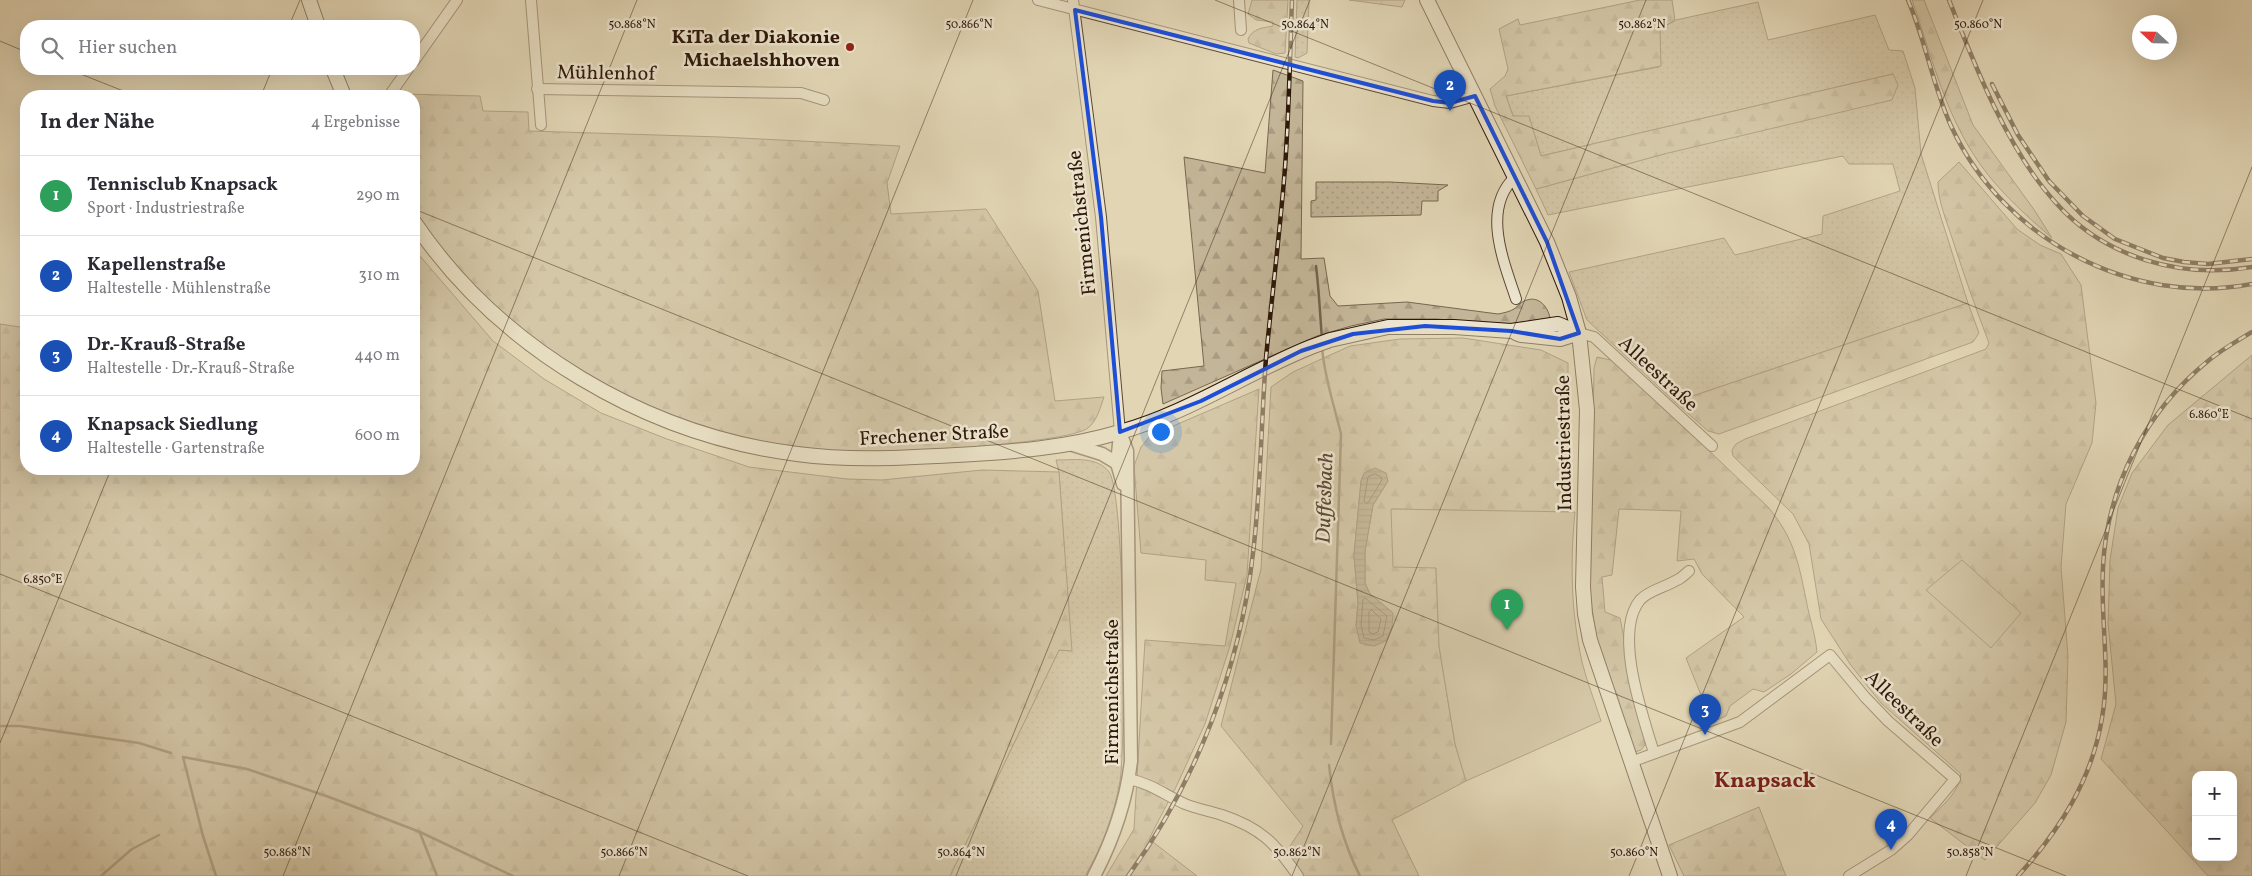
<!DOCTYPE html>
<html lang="de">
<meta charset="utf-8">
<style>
:root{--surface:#fff;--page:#f7f7f7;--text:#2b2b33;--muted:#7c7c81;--line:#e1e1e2;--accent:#7c3aed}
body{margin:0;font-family:Vollkorn,serif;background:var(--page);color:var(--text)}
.controls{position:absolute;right:15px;bottom:15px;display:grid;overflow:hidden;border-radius:10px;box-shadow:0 5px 20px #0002}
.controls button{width:45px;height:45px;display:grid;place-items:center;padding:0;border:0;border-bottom:1px solid var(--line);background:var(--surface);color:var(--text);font:25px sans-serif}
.compass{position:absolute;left:2132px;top:15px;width:45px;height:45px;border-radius:50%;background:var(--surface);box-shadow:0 5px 20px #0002;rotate:292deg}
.you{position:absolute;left:1160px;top:431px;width:18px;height:18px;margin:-12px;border:4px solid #fff;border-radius:50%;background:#1a73e8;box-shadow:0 0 0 8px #1a73e833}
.badge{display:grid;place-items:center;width:32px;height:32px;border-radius:50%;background:var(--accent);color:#fff;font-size:16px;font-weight:700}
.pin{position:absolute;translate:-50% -41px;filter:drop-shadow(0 1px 2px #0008)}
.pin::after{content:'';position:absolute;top:26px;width:18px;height:15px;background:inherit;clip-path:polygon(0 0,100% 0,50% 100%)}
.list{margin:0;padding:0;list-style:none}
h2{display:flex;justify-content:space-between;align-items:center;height:65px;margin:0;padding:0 20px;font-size:21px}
h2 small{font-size:16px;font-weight:400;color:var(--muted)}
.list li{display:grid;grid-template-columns:32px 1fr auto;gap:15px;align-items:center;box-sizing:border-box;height:80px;padding:0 20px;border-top:1px solid var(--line)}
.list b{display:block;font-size:19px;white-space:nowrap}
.list p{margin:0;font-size:16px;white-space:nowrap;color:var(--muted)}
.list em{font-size:16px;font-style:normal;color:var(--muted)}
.icon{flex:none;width:28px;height:28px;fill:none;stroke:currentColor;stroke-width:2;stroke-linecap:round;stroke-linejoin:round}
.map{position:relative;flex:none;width:2252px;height:876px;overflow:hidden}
.search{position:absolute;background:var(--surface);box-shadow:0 5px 20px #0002;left:20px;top:20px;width:400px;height:55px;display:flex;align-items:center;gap:12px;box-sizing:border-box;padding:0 18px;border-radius:20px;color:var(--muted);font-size:19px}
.panel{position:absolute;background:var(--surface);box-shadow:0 5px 20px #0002;left:20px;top:90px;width:400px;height:385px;border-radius:20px}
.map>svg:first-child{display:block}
</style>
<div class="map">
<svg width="2252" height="876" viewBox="0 0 2252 876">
<defs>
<pattern id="grass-dots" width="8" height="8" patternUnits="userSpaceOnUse" patternTransform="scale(1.25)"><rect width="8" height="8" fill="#c3b597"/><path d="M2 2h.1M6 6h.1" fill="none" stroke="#a89b81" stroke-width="1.8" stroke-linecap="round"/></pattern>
<pattern id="forest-firs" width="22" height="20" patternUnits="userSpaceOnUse" patternTransform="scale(1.25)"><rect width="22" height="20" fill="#c3b597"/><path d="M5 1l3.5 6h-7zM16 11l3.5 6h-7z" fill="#a89b81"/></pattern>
<pattern id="water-rules" width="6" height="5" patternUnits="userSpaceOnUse" patternTransform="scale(1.25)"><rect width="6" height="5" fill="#a4957a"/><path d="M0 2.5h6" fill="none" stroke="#867962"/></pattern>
</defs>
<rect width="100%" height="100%" fill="#e1d5b4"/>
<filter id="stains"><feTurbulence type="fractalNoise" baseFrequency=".004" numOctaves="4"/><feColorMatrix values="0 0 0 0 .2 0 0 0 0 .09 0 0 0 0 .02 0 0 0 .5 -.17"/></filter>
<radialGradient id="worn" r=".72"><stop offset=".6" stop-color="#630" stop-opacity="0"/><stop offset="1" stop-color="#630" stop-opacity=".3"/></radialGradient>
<!-- grass -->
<g fill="url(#grass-dots)" stroke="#786650">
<polygon points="1297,0 1309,0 1307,53 1298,58 1295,57"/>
<polygon points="1758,2 1768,40 1875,15 1889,50 1903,51 1915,88 1921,154 1968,303 1675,402 1587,320 1569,272 1724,238 1735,255 1822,234 1823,216 1900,191 1893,164 1849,164 1843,156 1548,215 1536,189 1664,154 1893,74 1541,156 1529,117 1513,116 1506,96 1659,67 1660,29 1676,20"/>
<polygon points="1316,182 1390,182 1448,185 1438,191 1438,201 1422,201 1421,215 1311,217 1311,201 1316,200"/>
<path d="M 1056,460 C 1074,460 1097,456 1109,472 C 1125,492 1126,746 1120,781 C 1114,815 1102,847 1085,876 L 950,876 L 1059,650 L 1071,651 L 1059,472 Z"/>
</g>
<!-- forest -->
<g fill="url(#forest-firs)" stroke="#786650" fill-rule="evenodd">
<path d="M 1252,0 L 1288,0 L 1285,53 L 1276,54 L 1249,43 L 1248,39 C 1253,28 1263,28 1273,26 L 1273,22 L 1256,20 L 1248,14 Z"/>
<polygon points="1349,0 1405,0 1402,7"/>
<polygon points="1640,0 1672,0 1675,20 1660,29 1661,66 1506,96 1513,116 1529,116 1541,156 1893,74 1898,85 1892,100 1664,154 1536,189 1495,106 1490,89 1505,76 1508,69 1499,29 1518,19 1520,25"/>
<path d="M 1912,0 L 1924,0 L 1973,125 L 2035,211 L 2052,238 C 2023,213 1992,185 1972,152 C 1943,106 1930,51 1912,0 Z"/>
<path d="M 1273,70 L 1303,81 L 1301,259 L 1324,258 L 1330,296 L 1338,306 L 1407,302 L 1498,314 C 1503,313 1509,312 1514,309 C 1518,306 1522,301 1527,300 C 1539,296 1548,307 1550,318 L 1509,324 L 1436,319 L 1384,319 L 1351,326 L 1317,336 L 1163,404 L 1161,388 L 1162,371 L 1204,366 L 1184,157 L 1265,173 Z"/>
<path d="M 404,94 L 480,96 L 483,111 L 528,112 L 529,131 L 721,137 L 900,146 L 887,183 L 891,214 L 986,209 L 1038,291 L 1055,401 L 1104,397 C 1100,408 1097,421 1088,428 C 1077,437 1012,443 996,445 C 944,452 882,455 831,452 C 711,443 589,392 500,311 C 470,283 445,252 419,220 L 414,212 L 414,96 L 402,96 Z"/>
<path d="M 1959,162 L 2017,229 L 2040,245 L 2061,254 L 2081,285 L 2096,403 L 2092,443 L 2066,504 L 2061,567 L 2068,656 L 2066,722 L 2051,775 L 2035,803 L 1985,860 L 1930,818 C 1943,805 1959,792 1961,774 L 1881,703 L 1850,664 L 1821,619 L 1809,544 L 1793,514 L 1733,456 L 1732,450 L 1736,444 L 1745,439 L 1986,349 L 1989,343 C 1976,309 1964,275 1953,241 C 1947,222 1938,202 1938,182 Z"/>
<polygon points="414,249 493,341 544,379 601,413 667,439 749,467 847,479 882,480 982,470 1059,472 1072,651 1059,650 950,876 0,876 0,324 26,328 26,469 414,469"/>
<polygon points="1968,303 1979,333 1973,342 1719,434 1708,431 1675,402"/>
<path d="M 1463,338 L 1541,350 L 1568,363 L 1568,513 L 1392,509 L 1436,567 L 1439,646 L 1455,744 L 1466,781 L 1392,820 L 1419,876 L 1303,876 L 1287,851 L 1303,826 L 1221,726 L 1261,569 L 1271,387 L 1293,372 L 1350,346 L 1400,339 ZM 1361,481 L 1388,481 L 1373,505 L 1365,551 L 1365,583 L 1370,594 L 1393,613 L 1356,626 L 1358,603 L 1354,555 Z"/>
<path d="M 2252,355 L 2252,876 L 2208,876 L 2101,759 L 2116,704 L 2108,623 L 2110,560 L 2118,508 L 2132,473 L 2168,425 ZM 2196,775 L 2233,775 L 2233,857 L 2196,857 Z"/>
<path d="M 1597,357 L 1615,361 L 1768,507 C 1794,538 1798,561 1806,599 C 1809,617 1815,632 1817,652 L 1791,674 L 1764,692 L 1753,689 L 1730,706 L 1726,716 L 1712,722 L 1686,658 L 1744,617 L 1702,574 L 1694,559 L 1677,561 L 1681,511 L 1619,509 L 1612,575 L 1602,577 L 1605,612 L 1620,618 L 1645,745 L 1641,750 L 1635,752 L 1597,641 L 1590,595 L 1594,368 Z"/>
<polygon points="1259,389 1247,575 1230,646 1205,724 1176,787 1149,839 1197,876 1106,876 1134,829 1145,640 1225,646 1236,583 1205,580 1206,560 1141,553 1134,466 1141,447 1150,436"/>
<polygon points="1759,807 1786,876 1684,876 1669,845"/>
</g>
<!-- park -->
<g fill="#c3b597" stroke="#786650">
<path d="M 1391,509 L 1575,512 C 1570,563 1571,612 1582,662 C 1587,682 1595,702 1601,721 L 1466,781 L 1455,744 L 1439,646 L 1436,568 L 1393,567 Z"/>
<polygon points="1962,560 2021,613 1991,648 1926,590"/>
</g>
<!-- water -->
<polygon fill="url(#water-rules)" stroke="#75634d" points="1375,468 1386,473 1388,481 1373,505 1365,551 1365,583 1370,594 1393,613 1392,627 1386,641 1374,646 1360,643 1356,626 1358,603 1354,555 1361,481 1364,473"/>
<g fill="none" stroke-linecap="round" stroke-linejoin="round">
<!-- shore -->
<g stroke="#695642" stroke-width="1">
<polygon points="1375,474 1381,477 1382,480 1368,503 1366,503 1364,501 1368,477"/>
<polygon points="1365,598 1387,616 1383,636 1374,640 1364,638 1361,625 1363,600"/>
<polygon points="1372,610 1381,619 1378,632 1373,634 1369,632 1369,612"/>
</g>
<!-- stream -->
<g stroke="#75634d" stroke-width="2.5">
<path d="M 1316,266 C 1319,290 1320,314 1322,339"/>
<path d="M 1322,347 C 1324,376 1334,405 1341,434 L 1331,744"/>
<polyline points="0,726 20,726 139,743 171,753"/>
<path d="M 1329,765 C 1333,804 1342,841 1360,876"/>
<polyline points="420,833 437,876"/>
<polyline points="101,876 132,849 159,835"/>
<polyline points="216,876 203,836 183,757 247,769 329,797 420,832 513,876"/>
</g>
<!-- minor casing -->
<g stroke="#5b4734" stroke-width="12">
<g id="minor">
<polyline points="531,0 541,125"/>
<polyline points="1038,0 1433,101 1450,103 1475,96"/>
<polyline points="1073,0 1101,217 1120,432"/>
<polyline points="1239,0 1241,30"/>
<polyline points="414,61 457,0"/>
<polyline points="537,89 801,93 824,100"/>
<polyline points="389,96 408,69"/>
<path d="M 1515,177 C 1481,209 1504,262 1516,299"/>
<polyline points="1579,333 1594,337 1712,446"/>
<path d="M 1654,753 C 1643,716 1613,633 1640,600 C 1649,590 1666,587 1677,580 C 1682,578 1685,574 1689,571"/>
<polyline points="1631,762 1740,722 1830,655 1865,697 1888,721 1955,779 1908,835 1891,850 1849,876"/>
<path d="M 1129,779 C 1152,784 1165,795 1185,804 C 1197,809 1210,811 1222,815 C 1261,828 1275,843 1298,876"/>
</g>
</g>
<!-- tertiary casing -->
<g stroke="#5b4734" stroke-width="15">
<g id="tertiary">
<polyline points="1120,435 1117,463 1123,484"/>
<polyline points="1070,444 1102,454 1117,463"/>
<path d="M 1094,876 C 1113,840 1126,803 1131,761 L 1127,451 L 1120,432"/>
</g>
</g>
<!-- secondary casing -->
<g stroke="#2e1809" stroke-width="16">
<g id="secondary">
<polyline points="309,0 318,26"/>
<polyline points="1427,0 1547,242 1569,297 1579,333 1587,410 1583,587 1585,614 1590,640 1670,876"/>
<polyline points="333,69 344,96"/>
<path d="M 414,222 C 499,348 646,435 797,454 C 850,461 903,458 957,455 C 1011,452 1067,448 1120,432 C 1188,413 1246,373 1311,347 L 1330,340 L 1388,327 L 1454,327 L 1511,331 L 1558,324 L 1579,333"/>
<polyline points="1516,333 1521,335 1560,339 1579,333"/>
</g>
</g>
<!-- minor -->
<use href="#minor" stroke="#ece4ce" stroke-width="10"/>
<!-- tertiary -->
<use href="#tertiary" stroke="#ece4ce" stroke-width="12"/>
<!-- secondary -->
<use href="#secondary" stroke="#ece4ce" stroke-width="14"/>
<!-- rail casing -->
<g stroke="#2e1809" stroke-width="4.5">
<g id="rail">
<path d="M 1908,0 C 1926,42 1933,87 1952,128 C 2004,239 2131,307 2252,284"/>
<path d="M 1949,0 C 1975,66 2008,151 2056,203 C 2105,258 2181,279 2252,267"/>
<polyline points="1992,84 2018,135 2049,181 2083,216 2115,239 2163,258 2184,262 2208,264 2252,259"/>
<path d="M 1128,876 C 1196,782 1240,669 1253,553 C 1261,488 1261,423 1266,358 C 1272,295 1280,231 1285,168 C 1289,112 1290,56 1292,0"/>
<path d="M 2018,876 C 2059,831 2092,780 2102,718 C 2111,668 2100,618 2103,567 C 2107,487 2145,412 2208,361 C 2221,350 2237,341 2252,332"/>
</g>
</g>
<!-- rail -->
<use href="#rail" stroke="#ece4ce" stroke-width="2.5" stroke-dasharray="8" stroke-linecap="butt"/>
</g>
<!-- marked area -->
<path d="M0 0H2252V876H0ZM 1075,10 L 1433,101 L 1450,103 L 1475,96 L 1547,242 L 1579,333 L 1560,339 L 1511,331 L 1425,326 L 1353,334 L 1301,351 L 1201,401 L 1120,432 L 1101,217 Z" fill="#e1d5b4" fill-opacity=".55" fill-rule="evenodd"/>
<path fill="none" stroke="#1d4ed8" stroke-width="4" stroke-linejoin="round" d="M 1075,10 L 1433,101 L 1450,103 L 1475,96 L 1547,242 L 1579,333 L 1560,339 L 1511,331 L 1425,326 L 1353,334 L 1301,351 L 1201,401 L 1120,432 L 1101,217 Z"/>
<!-- ticks -->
<path fill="none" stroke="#2e1809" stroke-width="1" stroke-opacity="0.45" d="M 1215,0 L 2252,419M 289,26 L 300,0M 0,41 L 26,52M 68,69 L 136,96M 261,96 L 272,69M 414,209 L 2066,876M 0,574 L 748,876M 0,743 L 111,469M 283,876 L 637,0M 619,876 L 973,0M 956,876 L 1310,0M 1292,876 L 1646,0M 1629,876 L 1983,0M 1966,876 L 2252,167"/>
<!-- markers -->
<circle fill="#8f2418" stroke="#ece4ce" stroke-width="2" cx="850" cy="47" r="5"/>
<g text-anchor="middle" stroke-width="5" stroke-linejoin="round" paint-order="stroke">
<!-- poi labels -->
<g font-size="20" font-weight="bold" fill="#2e1809" stroke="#ece4ce" text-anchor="end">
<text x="840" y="43">KiTa der Diakonie<tspan x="840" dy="23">Michaelshhoven</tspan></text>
</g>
<!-- street labels -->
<g font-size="20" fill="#2e1809" stroke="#ece4ce">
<text transform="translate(606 72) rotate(1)" y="7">Mühlenhof</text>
<text transform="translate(1081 223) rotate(-96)" y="7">Firmenichstraße</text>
<text transform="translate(1659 373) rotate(43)" y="7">Alleestraße</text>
<text transform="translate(934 434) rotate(-3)" y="7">Frechener Straße</text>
<text transform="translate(1563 443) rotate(-91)" y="7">Industriestraße</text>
<text transform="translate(1111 692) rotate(-90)" y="7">Firmenichstraße</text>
<text transform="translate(1905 708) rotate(44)" y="7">Alleestraße</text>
</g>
<!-- water labels -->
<g font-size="21" font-style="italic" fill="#5d4a36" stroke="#ece4ce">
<text transform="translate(1324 498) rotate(-88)" y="7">Duffesbach</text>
</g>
<!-- quarter labels -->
<g font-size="22" font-weight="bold" fill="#7a1f14" stroke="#ece4ce">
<text x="1765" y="787">Knapsack</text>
</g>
</g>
<g font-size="12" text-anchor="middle" fill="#2e1809" stroke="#ece4ce" stroke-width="5" stroke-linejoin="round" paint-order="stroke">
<text x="1642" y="28">50.862°N</text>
<text x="632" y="28">50.868°N</text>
<text x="969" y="28">50.866°N</text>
<text x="1305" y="28">50.864°N</text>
<text x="1978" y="28">50.860°N</text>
<text x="2209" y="418">6.860°E</text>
<text x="43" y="583">6.850°E</text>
<text x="287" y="856">50.868°N</text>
<text x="624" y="856">50.866°N</text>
<text x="961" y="856">50.864°N</text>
<text x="1297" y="856">50.862°N</text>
<text x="1634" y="856">50.860°N</text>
<text x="1970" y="856">50.858°N</text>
</g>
<rect width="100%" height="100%" filter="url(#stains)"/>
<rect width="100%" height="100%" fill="url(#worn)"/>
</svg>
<div class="controls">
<button>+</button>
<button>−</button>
</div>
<svg class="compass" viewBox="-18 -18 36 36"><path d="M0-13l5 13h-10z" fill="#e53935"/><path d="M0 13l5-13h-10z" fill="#7c7c81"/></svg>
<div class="you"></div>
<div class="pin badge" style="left:1507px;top:630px;background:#2e9e5b">1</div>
<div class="pin badge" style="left:1450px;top:111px;background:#1a4fb4">2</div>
<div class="pin badge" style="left:1705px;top:735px;background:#1a4fb4">3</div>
<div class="pin badge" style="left:1891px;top:850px;background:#1a4fb4">4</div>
<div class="search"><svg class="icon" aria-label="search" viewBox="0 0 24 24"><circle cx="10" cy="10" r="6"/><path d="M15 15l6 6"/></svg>Hier suchen</div>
<section class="panel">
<h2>In der Nähe<small>4 Ergebnisse</small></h2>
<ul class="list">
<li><span class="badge" style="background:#2e9e5b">1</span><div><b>Tennisclub Knapsack</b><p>Sport · Industriestraße</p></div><em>290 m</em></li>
<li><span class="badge" style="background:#1a4fb4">2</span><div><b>Kapellenstraße</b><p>Haltestelle · Mühlenstraße</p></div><em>310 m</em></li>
<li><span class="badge" style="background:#1a4fb4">3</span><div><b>Dr.-Krauß-Straße</b><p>Haltestelle · Dr.-Krauß-Straße</p></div><em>440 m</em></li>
<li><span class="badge" style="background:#1a4fb4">4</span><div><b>Knapsack Siedlung</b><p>Haltestelle · Gartenstraße</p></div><em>600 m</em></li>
</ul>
</section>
</div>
